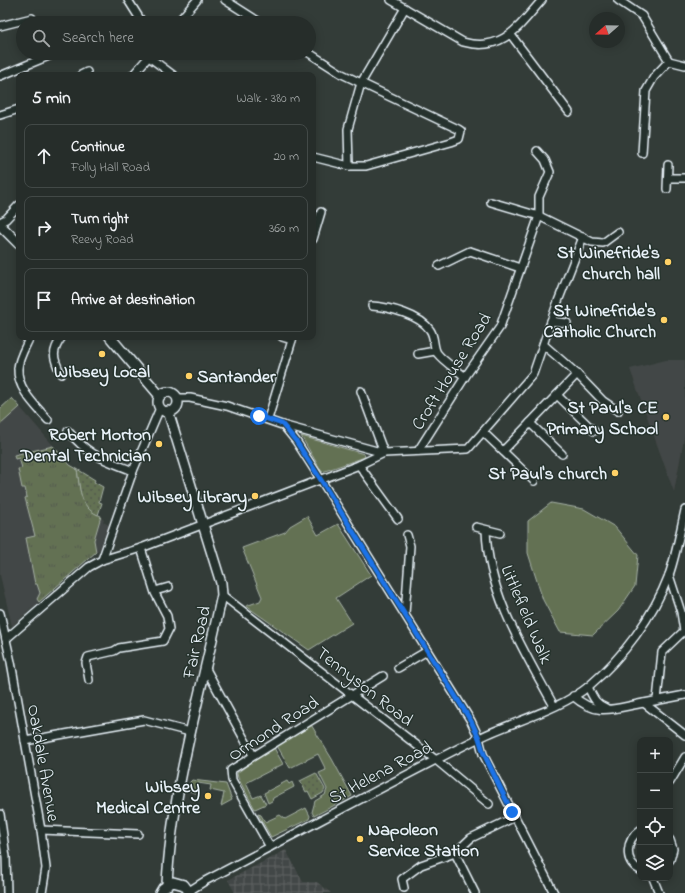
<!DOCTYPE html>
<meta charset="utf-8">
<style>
:root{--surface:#262d2a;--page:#323936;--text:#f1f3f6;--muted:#a4a8a8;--line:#424947}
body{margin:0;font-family:"Indie Flower",sans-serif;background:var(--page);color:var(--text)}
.controls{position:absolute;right:12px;bottom:12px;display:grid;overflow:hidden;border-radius:8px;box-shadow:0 2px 10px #0003}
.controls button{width:36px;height:36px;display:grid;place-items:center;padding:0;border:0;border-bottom:1px solid var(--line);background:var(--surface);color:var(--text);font:20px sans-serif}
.compass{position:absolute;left:589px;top:12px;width:36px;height:36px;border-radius:50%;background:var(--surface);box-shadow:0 2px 10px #0003;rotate:250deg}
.stop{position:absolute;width:12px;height:12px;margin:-9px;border:3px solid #1a73e8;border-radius:50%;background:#fff}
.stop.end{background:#1a73e8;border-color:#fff;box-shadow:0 1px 4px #0008}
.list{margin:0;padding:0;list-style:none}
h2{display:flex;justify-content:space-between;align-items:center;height:52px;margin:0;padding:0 16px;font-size:17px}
h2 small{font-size:13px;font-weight:400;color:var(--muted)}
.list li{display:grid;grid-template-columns:26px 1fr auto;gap:12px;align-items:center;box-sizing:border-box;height:64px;margin:0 8px 8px;padding:0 8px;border:1px solid var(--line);border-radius:8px}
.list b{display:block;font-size:15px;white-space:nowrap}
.list p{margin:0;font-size:13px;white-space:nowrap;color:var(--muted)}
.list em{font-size:13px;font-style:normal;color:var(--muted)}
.icon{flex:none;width:22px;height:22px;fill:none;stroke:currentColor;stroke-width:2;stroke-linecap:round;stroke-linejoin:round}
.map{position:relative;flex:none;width:685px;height:893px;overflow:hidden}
.search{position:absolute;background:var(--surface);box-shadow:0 2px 10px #0003;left:16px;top:16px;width:300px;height:44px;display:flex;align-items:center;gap:10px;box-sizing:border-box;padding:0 14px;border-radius:22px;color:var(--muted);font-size:15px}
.panel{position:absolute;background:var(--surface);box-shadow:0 2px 10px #0003;left:16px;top:72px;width:300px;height:268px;border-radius:8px}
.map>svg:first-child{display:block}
</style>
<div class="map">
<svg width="685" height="893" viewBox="0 0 685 893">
<defs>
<pattern id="industrial-grid" width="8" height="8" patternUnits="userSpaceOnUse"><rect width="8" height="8" fill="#434746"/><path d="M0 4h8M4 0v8" fill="none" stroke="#5e6261"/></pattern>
<pattern id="park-tufts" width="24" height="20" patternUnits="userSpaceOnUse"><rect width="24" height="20" fill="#637153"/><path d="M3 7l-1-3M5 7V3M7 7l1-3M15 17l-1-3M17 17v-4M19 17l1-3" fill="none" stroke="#535a4e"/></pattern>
<pattern id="garden-dots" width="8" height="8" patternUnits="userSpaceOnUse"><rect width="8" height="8" fill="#637153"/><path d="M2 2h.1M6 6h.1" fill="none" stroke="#535a4e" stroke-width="1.8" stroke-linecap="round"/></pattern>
</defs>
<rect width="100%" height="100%" fill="#333c38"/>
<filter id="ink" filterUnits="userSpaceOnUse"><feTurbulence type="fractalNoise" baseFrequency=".025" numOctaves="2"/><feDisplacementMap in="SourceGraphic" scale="8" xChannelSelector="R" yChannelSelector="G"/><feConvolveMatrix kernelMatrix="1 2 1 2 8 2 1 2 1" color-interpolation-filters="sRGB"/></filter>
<g filter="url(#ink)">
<!-- built -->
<g fill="#434746">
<polygon points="666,360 685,360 685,434 674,492 630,369"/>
<polygon points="20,407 70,465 95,480 94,482 103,487 99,502 102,503 98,515 104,520 103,522 109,525 100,549 12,626 0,575 0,425"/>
</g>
<!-- industrial -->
<polygon fill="url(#industrial-grid)" points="286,850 303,882 317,882 331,893 235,893 228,880"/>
<!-- grass -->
<g fill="#637153" stroke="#a6b1a6">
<polygon points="12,398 20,407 0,425 0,409"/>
<polygon points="301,436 364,454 365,457 322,472"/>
<polygon points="551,503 584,509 615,527 638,555 635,586 618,611 593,635 560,632 543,600 528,553 528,521"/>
<polygon points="307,516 318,535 338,524 371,575 336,598 352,623 309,650 246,606 260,601 262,597 242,548 285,532 290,526"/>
<polygon points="310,723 332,759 352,796 314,816 312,812 315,801 325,795 327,789 319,773 326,770 318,754 290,768 276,744"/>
<polygon points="273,746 283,764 246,783 253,798 261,795 266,804 255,809 238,778 237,773"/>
<polygon points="192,780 226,784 232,800 221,806 224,793 210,790 211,785 198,783 196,793 189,791 190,782"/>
<polygon points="287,781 289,784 292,782 294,787 273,798 272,801 268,803 264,793"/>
<polygon points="306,808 310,816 309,819 271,837 258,814 261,815 265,822 280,815 285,819"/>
</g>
<!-- park -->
<path fill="url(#park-tufts)" stroke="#a6b1a6" d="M 53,446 L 70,465 L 77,469 C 80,489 80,508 101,516 L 94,540 L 96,552 L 39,602 L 37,599 L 40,593 L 37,584 L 35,584 L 26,538 L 35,536 L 25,498 L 27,497 L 25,488 L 22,488 L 18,469 L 22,468 L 19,458 L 15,459 L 14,455 Z"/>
<!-- garden -->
<g fill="url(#garden-dots)" stroke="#a6b1a6">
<path d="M 77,469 L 95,480 L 94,482 L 103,487 L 99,502 L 102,503 L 98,515 C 79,507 80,487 77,469 Z"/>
<polygon points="316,773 325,789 323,793 312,799 308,791 306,792 300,781"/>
</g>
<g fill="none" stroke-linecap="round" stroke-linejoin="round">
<!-- street casing -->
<g stroke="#e8f1f8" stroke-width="10">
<g id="street">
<polyline points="128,0 140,19 144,23"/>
<polyline points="225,0 261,23"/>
<path d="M 391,0 L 463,42 C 503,53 519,26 542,0"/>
<polyline points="618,0 642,16 669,61"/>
<polyline points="177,23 197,0"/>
<polyline points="0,26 32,18"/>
<polyline points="511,35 569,112"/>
<polyline points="309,53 342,74 458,129 461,131 459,139 451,142 366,166 349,166 313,157"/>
<polyline points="149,57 173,75"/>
<polyline points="81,75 87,72"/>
<polyline points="133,75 151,54"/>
<polyline points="0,76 56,53"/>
<polyline points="0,115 19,109"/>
<polyline points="642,153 646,91 654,77 669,61 685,65"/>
<polyline points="349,166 348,129 361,83 405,8"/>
<polyline points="668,178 685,178"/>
<polyline points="667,189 668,165"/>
<polyline points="491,202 539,216 592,242 603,243 618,232"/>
<polyline points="0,222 6,219 19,205"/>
<polyline points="313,239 321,212"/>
<polyline points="439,266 470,251 520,268"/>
<path d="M 372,306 C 389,307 420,315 430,330 C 435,337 433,347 437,353 C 444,362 456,369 465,377"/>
<polyline points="551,321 567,323"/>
<path d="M 30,337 C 26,346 18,359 18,369 C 17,389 36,406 48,420"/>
<polyline points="282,337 292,340"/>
<polyline points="544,345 577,374 603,401 618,411"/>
<polyline points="418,354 435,351"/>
<path d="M 61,374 C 53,358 51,352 62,337"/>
<polyline points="557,395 594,431"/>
<polyline points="177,398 190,398 227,406 282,425 384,453 468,449 533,374 557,304 583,237"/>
<polyline points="268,419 293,337"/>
<polyline points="530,423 562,454"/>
<polyline points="283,425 296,441 321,480 471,721 479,738 483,754 554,893"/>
<path d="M 68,431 C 89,456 103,459 133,471"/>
<polyline points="483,432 534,481"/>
<polyline points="418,451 465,377 500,327 539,216 539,197 550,172 545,160 537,151"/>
<polyline points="503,451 577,374"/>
<polyline points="359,465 398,519"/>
<polyline points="476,527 500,533"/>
<path d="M 486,530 C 488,594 524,651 554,706"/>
<polyline points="102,560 133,471 160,408"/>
<polyline points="155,591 169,587"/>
<polyline points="222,595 436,760 489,804"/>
<polyline points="0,613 11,662 41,830 46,868 42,893"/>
<polyline points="405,614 410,546 407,535"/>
<polyline points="6,639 89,567 102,560 141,548 359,465 384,453 361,391"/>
<polyline points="398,668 427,651"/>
<polyline points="206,669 253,755"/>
<polyline points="89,680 86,663 88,657 114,651 119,648 163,641 169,629 167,616 155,593 141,548"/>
<path d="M 588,687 C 593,697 595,704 606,708"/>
<path d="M 573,696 C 598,718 614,708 644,703 L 685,735"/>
<polyline points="657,700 662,652 684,631 681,612 669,575"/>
<polyline points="644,703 685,695"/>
<polyline points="25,741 144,720 190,732"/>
<polyline points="670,782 685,757"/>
<polyline points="0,814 6,857 7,893"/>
<polyline points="41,830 138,834"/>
<path d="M 640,830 C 626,840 623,861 640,870"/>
<polyline points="670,840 673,849 670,860"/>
<polyline points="270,847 232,780 231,770 383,676"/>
<polyline points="455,853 475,893"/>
<polyline points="653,878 659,893"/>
<polyline points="404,888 402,879 421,865 455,853 471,838 515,817"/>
<path d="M 189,891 L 205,881 C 296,834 385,785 477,739 C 511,722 560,710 589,686 C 623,657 653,617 669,575 C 676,555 680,532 685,510"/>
</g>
</g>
<!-- secondary casing -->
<g stroke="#e8f1f8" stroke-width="12">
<g id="secondary">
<polyline points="0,225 19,244"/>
<polyline points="110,337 160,396"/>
<circle cx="168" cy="402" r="10"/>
<path d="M 167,884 C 172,787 202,690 222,595 L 221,583 L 168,411"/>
<polyline points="160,893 163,888 173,882 184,885 190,893"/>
</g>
</g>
<!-- street -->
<use href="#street" stroke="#26332d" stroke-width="7"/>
<!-- secondary -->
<use href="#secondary" stroke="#26332d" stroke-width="9"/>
</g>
</g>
<g fill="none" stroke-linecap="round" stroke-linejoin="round" filter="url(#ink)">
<!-- route -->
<polyline stroke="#1a73e8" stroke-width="5" points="259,416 282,424 296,441 321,480 471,721 479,738 484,754 512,812"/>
</g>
<!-- markers -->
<g fill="#ffd166" stroke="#26332d" stroke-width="1.5">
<circle cx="668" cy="262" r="4"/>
<circle cx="664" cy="320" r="4"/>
<circle cx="102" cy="354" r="4"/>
<circle cx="189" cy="376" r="4"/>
<circle cx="666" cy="417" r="4"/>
<circle cx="159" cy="444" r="4"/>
<circle cx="615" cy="473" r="4"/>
<circle cx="255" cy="496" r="4"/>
<circle cx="208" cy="796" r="4"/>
<circle cx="360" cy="839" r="4"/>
</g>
<g text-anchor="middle" stroke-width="3" stroke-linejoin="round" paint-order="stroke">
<!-- poi labels -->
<g font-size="18" font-weight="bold" fill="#e8f1f8" stroke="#26332d" text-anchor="end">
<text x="660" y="258">St Winefride's<tspan x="660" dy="21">church hall</tspan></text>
<text x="656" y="316">St Winefride's<tspan x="656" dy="21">Catholic Church</tspan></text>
<text x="102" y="377" text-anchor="middle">Wibsey Local</text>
<text x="197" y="382" text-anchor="start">Santander</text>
<text x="658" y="413">St Paul's CE<tspan x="658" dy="21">Primary School</tspan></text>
<text x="151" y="440">Robert Morton<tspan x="151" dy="21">Dental Technician</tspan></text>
<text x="607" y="479">St Paul's church</text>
<text x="247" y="502">Wibsey Library</text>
<text x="200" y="792">Wibsey<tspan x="200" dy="21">Medical Centre</tspan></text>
<text x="368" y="835" text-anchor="start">Napoleon<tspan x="368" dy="21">Service Station</tspan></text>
</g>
<!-- street labels -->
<g font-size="18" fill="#e8f1f8" stroke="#26332d">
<text transform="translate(451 371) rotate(-58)" y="6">Croft House Road</text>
<text transform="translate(527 614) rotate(67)" y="6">Littlefield Walk</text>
<text transform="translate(196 642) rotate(-77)" y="6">Fair Road</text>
<text transform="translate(365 686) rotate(38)" y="6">Tennyson Road</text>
<text transform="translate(273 728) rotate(-33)" y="6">Ormond Road</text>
<text transform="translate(44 763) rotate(80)" y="6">Oakdale Avenue</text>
<text transform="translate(380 772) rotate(-28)" y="6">St Helena Road</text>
</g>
</g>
</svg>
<div class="controls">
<button>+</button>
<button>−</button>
<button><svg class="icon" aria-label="locate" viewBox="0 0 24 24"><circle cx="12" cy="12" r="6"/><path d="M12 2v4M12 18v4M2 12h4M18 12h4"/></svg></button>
<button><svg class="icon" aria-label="layers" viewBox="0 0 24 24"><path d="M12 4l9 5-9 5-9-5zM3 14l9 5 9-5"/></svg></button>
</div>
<svg class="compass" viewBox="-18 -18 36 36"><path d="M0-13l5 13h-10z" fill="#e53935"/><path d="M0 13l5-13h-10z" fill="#a4a8a8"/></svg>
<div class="stop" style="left:259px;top:416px"></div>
<div class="stop end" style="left:512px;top:812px"></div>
<div class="search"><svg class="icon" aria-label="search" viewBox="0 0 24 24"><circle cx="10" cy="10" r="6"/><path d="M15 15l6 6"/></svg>Search here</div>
<section class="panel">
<h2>5 min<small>Walk · 380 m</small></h2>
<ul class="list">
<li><svg class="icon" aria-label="ahead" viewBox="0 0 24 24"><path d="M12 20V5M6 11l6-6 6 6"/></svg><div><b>Continue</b><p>Folly Hall Road</p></div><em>20 m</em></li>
<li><svg class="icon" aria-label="right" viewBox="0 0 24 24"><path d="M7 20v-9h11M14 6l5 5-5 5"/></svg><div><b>Turn right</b><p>Reevy Road</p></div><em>360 m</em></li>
<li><svg class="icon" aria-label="arrive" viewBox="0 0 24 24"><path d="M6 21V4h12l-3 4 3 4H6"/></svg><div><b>Arrive at destination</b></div></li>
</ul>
</section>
</div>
